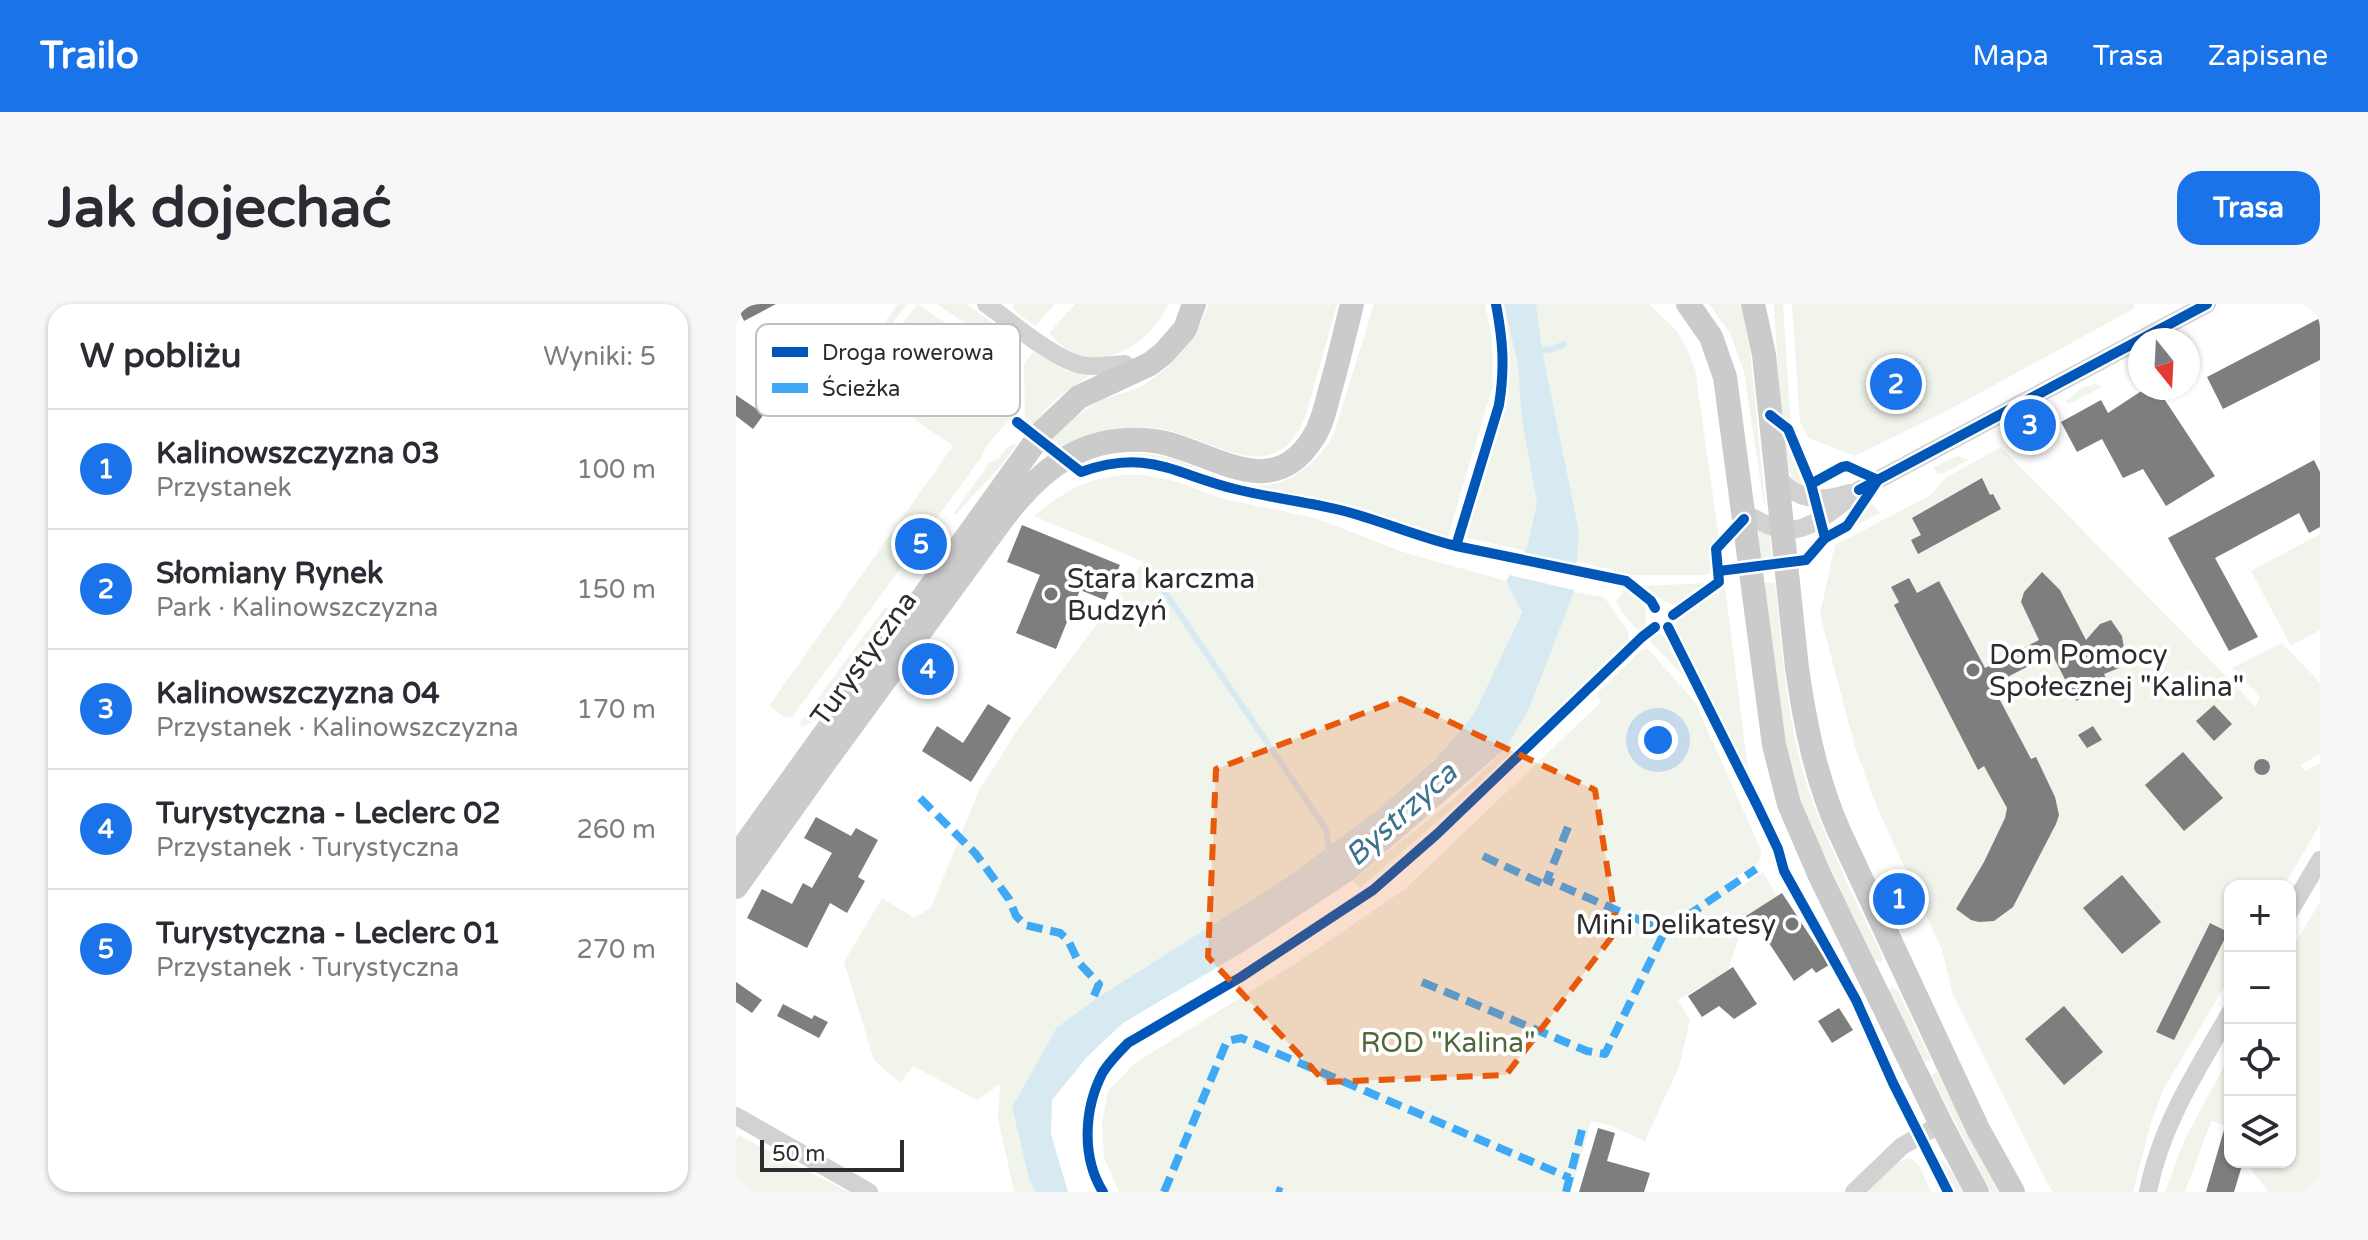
<!DOCTYPE html>
<html lang="pl">
<meta charset="utf-8">
<style>
:root{--surface:#fff;--page:#f7f7f7;--text:#2b2b33;--muted:#7c7c81;--line:#e1e1e2;--accent:#1a73e8}
body{margin:0;font-family:"Varela Round",sans-serif;background:var(--page);color:var(--text)}
.controls{position:absolute;right:24px;bottom:24px;display:grid;overflow:hidden;border-radius:16px;box-shadow:0 2px 6px #0004}
.controls button{width:72px;height:72px;display:grid;place-items:center;padding:0;border:0;border-bottom:2px solid var(--line);background:var(--surface);color:var(--text);font:40px sans-serif}
.compass{position:absolute;left:1392px;top:24px;width:72px;height:72px;border-radius:50%;background:var(--surface);box-shadow:0 2px 6px #0004;rotate:162deg}
.scale{position:absolute;left:24px;bottom:20px;width:144px;box-sizing:border-box;padding-left:8px;border:4px solid #2d2d2d;border-top:0;font-size:22px;line-height:28px;white-space:nowrap;color:#2d2d2d;-webkit-text-stroke:6px #fff;paint-order:stroke}
.you{position:absolute;left:922px;top:436px;width:28px;height:28px;margin:-20px;border:6px solid #fff;border-radius:50%;background:#1a73e8;box-shadow:0 0 0 12px #1a73e833}
.badge{display:grid;place-items:center;width:52px;height:52px;border-radius:50%;background:var(--accent);color:#fff;font-size:26px;font-weight:700}
.pin{position:absolute;translate:-50% -50%;border:4px solid #fff;box-shadow:0 2px 8px #0006}
.list{margin:0;padding:0;list-style:none}
h2{display:flex;justify-content:space-between;align-items:center;height:104px;margin:0;padding:0 32px;font-size:34px}
h2 small{font-size:26px;font-weight:400;color:var(--muted)}
.list li{display:grid;grid-template-columns:52px 1fr auto;gap:24px;align-items:center;box-sizing:border-box;height:120px;padding:0 32px;border-top:2px solid var(--line)}
.list b{display:block;font-size:30px;white-space:nowrap}
.list p{margin:0;font-size:26px;white-space:nowrap;color:var(--muted)}
.list em{font-size:26px;font-style:normal;color:var(--muted)}
.icon{flex:none;width:44px;height:44px;fill:none;stroke:currentColor;stroke-width:2;stroke-linecap:round;stroke-linejoin:round}
.map{position:relative;flex:none;width:1584px;height:888px;overflow:hidden;border-radius:24px}
header{display:flex;align-items:center;gap:48px;box-sizing:border-box;height:112px;padding:0 40px;background:var(--accent);color:#fff}
header strong{font-size:38px}
nav{display:flex;gap:44px;margin-inline-start:auto;font-size:28px}
.intro{display:flex;align-items:center;justify-content:space-between;box-sizing:border-box;height:192px;padding:0 48px}
h1{margin:0;font-size:56px}
.button{padding:20px 36px;border-radius:24px;background:var(--accent);color:#fff;font-size:28px;font-weight:700}
main{display:flex;gap:48px;padding:0 48px}
aside{flex:1;background:var(--surface);border-radius:24px;box-shadow:0 2px 6px #0004}
.map>svg:first-child{display:block}
</style>
<header>
<strong>Trailo</strong>
<nav><a>Mapa</a><a>Trasa</a><a>Zapisane</a></nav>
</header>
<div class="intro"><h1>Jak dojechać</h1><a class="button">Trasa</a></div>
<main>
<aside>
<h2>W pobliżu<small>Wyniki: 5</small></h2>
<ul class="list">
<li><span class="badge">1</span><div><b>Kalinowszczyzna 03</b><p>Przystanek</p></div><em>100 m</em></li>
<li><span class="badge">2</span><div><b>Słomiany Rynek</b><p>Park · Kalinowszczyzna</p></div><em>150 m</em></li>
<li><span class="badge">3</span><div><b>Kalinowszczyzna 04</b><p>Przystanek · Kalinowszczyzna</p></div><em>170 m</em></li>
<li><span class="badge">4</span><div><b>Turystyczna - Leclerc 02</b><p>Przystanek · Turystyczna</p></div><em>260 m</em></li>
<li><span class="badge">5</span><div><b>Turystyczna - Leclerc 01</b><p>Przystanek · Turystyczna</p></div><em>270 m</em></li>
</ul>
</aside>
<div class="map">
<svg width="1584" height="888" viewBox="0 0 1584 888">
<rect width="100%" height="100%" fill="#fff"/>
<!-- green -->
<g fill="#f0f4eb">
<polygon points="162,0 171,0 120,68 122,54"/>
<path d="M 181,0 L 275,62 L 277,111 C 268,123 250,139 246,152 L 57,412 L 50,414 L 33,402 L 217,142 L 124,77 Z"/>
<polygon points="201,0 230,0 286,39 278,48 272,49"/>
<polygon points="279,0 319,0 299,22 280,8 277,4"/>
<path d="M 339,0 L 432,0 C 416,37 372,68 332,46 C 325,42 319,35 313,29 Z"/>
<path d="M 473,0 L 601,0 L 570,111 C 538,192 475,130 419,124 C 384,121 354,128 323,145 L 314,137 C 330,121 347,105 368,95 C 381,90 396,88 409,80 C 440,61 460,34 473,0 Z"/>
<path d="M 638,0 L 749,0 L 756,35 L 757,82 L 711,235 L 585,199 L 498,182 L 433,160 L 404,155 L 381,156 L 363,158 L 347,164 L 344,162 C 371,151 405,146 434,154 C 455,160 475,173 497,179 C 542,190 576,168 598,130 Z"/>
<path d="M 764,0 L 913,0 L 940,26 L 951,45 L 959,65 L 983,234 L 977,243 L 979,263 L 977,268 L 970,271 L 887,271 L 878,266 L 727,233 L 770,87 C 774,57 769,30 764,0 Z"/>
<polygon points="973,0 1003,0 1006,6 1014,46 1029,198 1028,201 1008,68 995,31"/>
<polygon points="1038,0 1047,0 1055,125 1045,115"/>
<polygon points="1056,0 1397,0 1399,4 1214,105 1119,152 1073,134 1064,118"/>
<path d="M 298,48 L 330,67 L 353,72 C 331,86 310,100 296,123 L 289,119 L 288,59 Z"/>
<polygon points="1359,80 1366,83 1332,100 1330,97 1345,84"/>
<path d="M 1046,122 L 1051,128 L 1071,185 C 1045,172 1049,148 1046,122 Z"/>
<polygon points="278,140 281,140 265,162 220,210 218,209 253,159 262,155 270,144"/>
<polygon points="1265,143 1520,403 1524,392 1496,364 1546,339 1584,379 1584,450 1564,461 1569,467 1584,459 1584,520 1548,582 1494,582 1494,673 1427,786 1415,819 1397,888 1317,888 1309,875 1216,688 1206,646 1141,503 1119,443 1084,310 1099,241 1195,191 1209,174"/>
<polygon points="1221,152 1233,156 1206,170 1201,169 1198,163"/>
<path d="M 386,171 L 409,171 L 438,177 L 488,195 L 579,214 L 667,248 L 770,277 L 786,307 L 738,410 L 700,455 L 639,508 L 550,574 L 364,692 L 321,723 L 276,803 L 293,875 L 300,888 L 278,888 L 262,814 L 264,780 L 241,796 L 177,762 L 164,779 L 138,756 L 108,658 L 146,594 L 178,614 L 195,604 L 243,486 L 283,424 L 408,258 L 298,212 C 332,186 343,177 386,171 Z"/>
<polygon points="1129,200 1137,201 1144,209 1115,224 1124,204"/>
<polygon points="1022,222 1034,232 1037,257 1025,258"/>
<polygon points="1584,230 1584,326 1555,342 1515,267"/>
<path d="M 1039,278 C 1047,351 1051,427 1076,496 C 1096,550 1123,602 1147,654 L 1145,659 L 1138,655 L 1072,519 L 1060,488 L 1046,431 L 1026,279 Z"/>
<polygon points="975,279 939,303 904,282"/>
<polygon points="985,281 989,283 1013,474 967,385 941,330 940,319 945,311"/>
<path d="M 890,284 C 907,295 918,309 904,329 L 885,307 L 880,297 Z"/>
<polygon points="838,288 868,293 892,327 893,338 763,464 624,584 617,576 717,496 770,444 793,405"/>
<polygon points="149,303 152,304 138,338 80,416 66,423 64,419"/>
<path d="M 921,329 C 940,334 948,365 957,382 L 912,335 Z"/>
<polygon points="912,345 959,398 1025,546 1023,559 994,576 1001,585 1027,568 1041,592 1009,614 992,667 942,696 954,716 943,763 910,834 910,838 874,821 855,817 835,888 383,888 368,853 366,819 372,787 399,759 559,660 668,586 865,398 860,390 906,346"/>
<polygon points="1584,598 1584,888 1532,888 1515,865 1516,858 1554,858 1554,647"/>
<polygon points="1156,682 1162,687 1195,756 1189,758 1153,687"/>
<polygon points="1494,751 1494,823 1475,817 1449,888 1429,888 1448,837"/>
<polygon points="1201,768 1262,888 1255,888 1195,771"/>
<polygon points="2,831 112,888 0,888 0,834"/>
<path d="M 1196,849 C 1213,858 1219,872 1227,888 L 1216,888 Z"/>
<polygon points="1174,854 1183,861 1195,888 1131,888 1162,858"/>
</g>
<!-- water -->
<polygon fill="#d7e9f1" points="768,0 800,0 806,46 843,228 838,288 793,405 770,444 617,576 507,648 387,719 352,752 316,796 315,830 332,888 300,888 293,875 276,803 321,723 364,692 550,574 639,508 700,455 738,410 786,308 770,277 792,241 801,199 786,115 782,61"/>
<!-- pier -->
<polygon fill="#fff" points="783,248 845,262 842,287 769,270"/>
<g fill="none" stroke-linecap="round" stroke-linejoin="round">
<!-- stream -->
<g stroke="#d7e9f1" stroke-width="6">
<polyline points="801,47 817,45 828,40"/>
<polyline points="415,268 590,525 594,550"/>
</g>
</g>
<!-- building -->
<g fill="#7e7e7e">
<polygon points="0,0 40,0 8,17"/>
<polygon points="1584,14 1584,56 1487,105 1471,73"/>
<polygon points="1410,84 1421,84 1479,172 1430,202 1407,165 1387,174 1366,135 1341,148 1325,118 1365,96 1372,109"/>
<polygon points="0,91 28,110 17,125 0,112"/>
<polygon points="1578,156 1584,168 1584,223 1573,229 1563,209 1479,254 1522,333 1493,347 1432,234"/>
<polygon points="1246,174 1254,191 1257,190 1265,205 1182,250 1175,236 1185,231 1176,214"/>
<polygon points="286,221 384,261 369,296 344,286 320,345 280,329 304,271 271,258"/>
<polygon points="1306,268 1324,286 1350,336 1364,320 1375,316 1386,332 1389,351 1387,359 1383,364 1368,370 1373,380 1340,397 1316,350 1256,381 1295,455 1300,453 1319,493 1323,511 1320,520 1277,603 1258,617 1243,618 1235,616 1220,605 1248,558 1269,514 1271,504 1248,462 1242,466 1158,301 1163,298 1155,283 1173,274 1181,289 1203,277 1249,364 1303,336 1285,298 1288,288"/>
<polygon points="252,400 275,414 235,478 186,447 201,422 227,439"/>
<polygon points="1478,401 1496,420 1478,437 1460,417"/>
<polygon points="1357,422 1366,436 1351,444 1342,431"/>
<polygon points="1447,448 1487,494 1448,527 1409,481"/>
<circle cx="1526" cy="463" r="8"/>
<polygon points="80,513 115,532 120,524 142,536 122,573 129,577 111,609 94,599 71,644 11,614 26,585 56,600 67,579 76,584 96,549 68,534"/>
<polygon points="1386,571 1425,618 1386,650 1347,604"/>
<polygon points="1046,589 1093,661 1080,669 1076,664 1058,677 1023,624 1019,626 1010,612"/>
<polygon points="1474,619 1492,628 1438,736 1420,728"/>
<polygon points="997,663 1021,700 998,715 983,702 966,713 952,692"/>
<polygon points="0,678 26,696 16,709 0,698"/>
<polygon points="47,700 76,715 78,711 92,718 83,734 41,712"/>
<polygon points="1328,702 1367,748 1328,781 1289,735"/>
<polygon points="1103,704 1117,726 1096,739 1082,717"/>
<polygon points="1490,819 1494,820 1494,858 1507,858 1498,888 1470,888"/>
<polygon points="862,824 879,829 871,857 914,869 908,888 843,888"/>
</g>
<g fill="none" stroke-linecap="round" stroke-linejoin="round">
<!-- street -->
<g stroke="#d2d2d2" stroke-width="18">
<path d="M 250,0 C 274,17 317,55 345,61 C 359,64 374,61 389,60 L 398,69"/>
<path d="M 1040,171 C 1061,197 1082,199 1113,189"/>
<path d="M 1007,209 C 1019,214 1035,225 1049,226 C 1076,228 1103,201 1123,186 L 1471,0"/>
<polyline points="1554,607 1584,556"/>
<polyline points="0,812 133,888"/>
<polyline points="1118,888 1166,842 1205,820"/>
<path d="M 1412,888 C 1424,823 1461,766 1494,709"/>
</g>
<!-- secondary -->
<g stroke="#cbcbcb" stroke-width="24">
<polyline points="952,0 975,33 989,73 1038,441 1053,500 1084,572 1205,820 1241,888"/>
<path d="M 1017,0 L 1028,51 L 1061,364 C 1069,420 1080,475 1103,527 L 1242,825 L 1277,888"/>
<polyline points="0,553 307,127 343,93 414,60 428,49 449,25 458,0"/>
<path d="M 0,583 L 86,462 L 268,213 C 307,162 350,129 418,137 C 473,144 534,203 577,134 C 587,119 590,100 595,83 C 603,55 609,28 616,0"/>
</g>
<!-- quiet -->
<g stroke="#3fa9f5" stroke-width="8" stroke-dasharray="16 8" stroke-linecap="butt">
<polyline points="184,494 239,549 273,595 280,612 289,621 324,629 332,636 343,659 363,680 357,694"/>
<polyline points="832,523 811,576 929,627"/>
<polyline points="747,552 809,581 811,576"/>
<polyline points="686,678 851,747 869,750 929,627 1020,565"/>
<polyline points="540,886 546,888"/>
<polyline points="428,888 491,737 505,734 834,874"/>
<polyline points="830,888 847,822"/>
</g>
<!-- cycleway casing -->
<g stroke="#fff" stroke-width="15">
<g id="cycleway">
<path d="M 760,0 C 767,37 769,63 763,101 L 720,242 L 890,277 L 915,297 L 919,304"/>
<polyline points="1034,111 1052,125 1075,180 1089,234"/>
<path d="M 281,118 L 345,168 C 412,144 438,170 499,185 C 535,194 572,198 608,207 C 646,217 682,233 720,242"/>
<polyline points="1123,186 1471,0"/>
<polyline points="983,267 1070,256 1089,234 1111,222 1142,176 1111,162 1106,163 1075,180"/>
<polyline points="937,311 983,278 980,245 1008,215"/>
<polyline points="932,323 1021,501 1042,545 1048,567 1120,696 1157,779 1212,888"/>
<path d="M 367,888 C 345,853 348,804 367,768 C 374,757 383,748 392,739 L 505,673 L 637,586 L 701,530 L 906,333 L 919,323"/>
</g>
</g>
<!-- cycleway -->
<use href="#cycleway" stroke="#0057b8" stroke-width="10"/>
</g>
<!-- marked area -->
<path fill="#e8590c" fill-opacity="0.2" stroke="#e8590c" stroke-width="6" stroke-dasharray="16 10" stroke-linejoin="round" d="M 665,395 L 859,486 L 881,626 L 770,771 L 589,778 L 472,653 L 480,465 Z"/>
<!-- markers -->
<g fill="#767676" stroke="#fff" stroke-width="3">
<circle cx="315" cy="290" r="8"/>
<circle cx="1237" cy="366" r="8"/>
<circle cx="1056" cy="620" r="8"/>
</g>
<g text-anchor="middle" stroke-width="8" stroke-linejoin="round" paint-order="stroke">
<!-- poi labels -->
<g font-size="28" fill="#2d2d2d" stroke="#fff" text-anchor="start">
<text x="331" y="284">Stara karczma<tspan x="331" dy="32">Budzyń</tspan></text>
<text x="1253" y="360">Dom Pomocy<tspan x="1253" dy="32">Społecznej "Kalina"</tspan></text>
<text x="1040" y="630" text-anchor="end">Mini Delikatesy</text>
</g>
<!-- street labels -->
<g font-size="28" fill="#2d2d2d" stroke="#fff">
<text transform="translate(127 354) rotate(-54)" y="10">Turystyczna</text>
</g>
<!-- park labels -->
<g font-size="28" fill="#52683a" stroke="#fff">
<text x="712" y="748">ROD "Kalina"</text>
</g>
<!-- water labels -->
<g font-size="30" font-style="italic" fill="#3b738e" stroke="#fff">
<text transform="translate(665 510) rotate(-42)" y="10">Bystrzyca</text>
</g>
</g>
<!-- legend -->
<rect x="20" y="20" width="264" height="92" rx="12" fill="#fff" stroke="#c0c0c0" stroke-width="2"/>
<rect x="36" y="43" width="36" height="10" fill="#0057b8"/>
<rect x="36" y="79" width="36" height="10" fill="#3fa9f5"/>
<g font-size="22" fill="#2d2d2d">
<text x="86" y="56">Droga rowerowa</text>
<text x="86" y="92">Ścieżka</text>
</g>
</svg>
<div class="controls">
<button>+</button>
<button>−</button>
<button><svg class="icon" aria-label="locate" viewBox="0 0 24 24"><circle cx="12" cy="12" r="6"/><path d="M12 2v4M12 18v4M2 12h4M18 12h4"/></svg></button>
<button><svg class="icon" aria-label="layers" viewBox="0 0 24 24"><path d="M12 4l9 5-9 5-9-5zM3 14l9 5 9-5"/></svg></button>
</div>
<svg class="compass" viewBox="-18 -18 36 36"><path d="M0-13l5 13h-10z" fill="#e53935"/><path d="M0 13l5-13h-10z" fill="#7c7c81"/></svg>
<div class="scale">50 m</div>
<div class="you"></div>
<div class="pin badge" style="left:1163px;top:595px">1</div>
<div class="pin badge" style="left:1160px;top:80px">2</div>
<div class="pin badge" style="left:1294px;top:121px">3</div>
<div class="pin badge" style="left:192px;top:365px">4</div>
<div class="pin badge" style="left:185px;top:240px">5</div>
</div>
</main>
